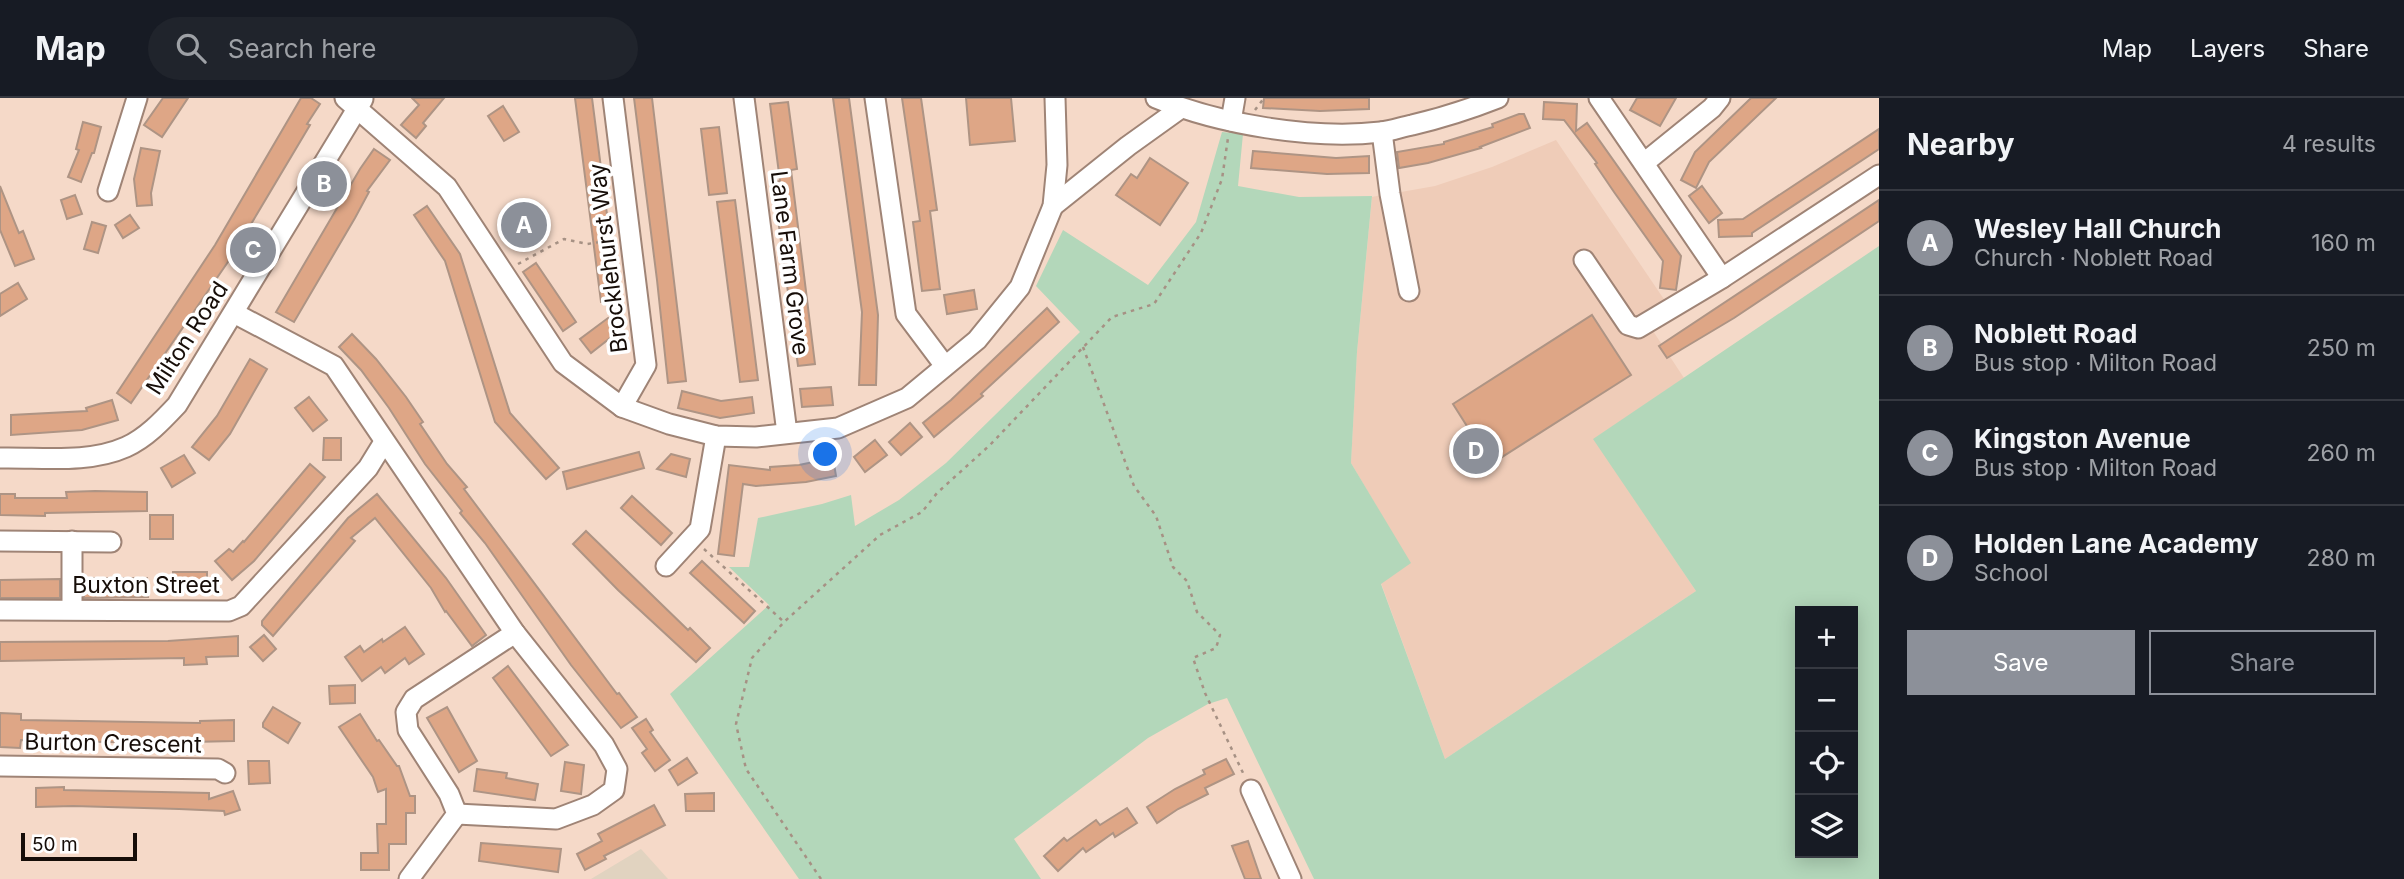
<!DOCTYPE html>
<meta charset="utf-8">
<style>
:root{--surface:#171b24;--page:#20242c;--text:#f1f3f6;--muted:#9ea1a6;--line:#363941;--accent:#8c9099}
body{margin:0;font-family:Inter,sans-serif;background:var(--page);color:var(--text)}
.controls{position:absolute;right:21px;bottom:21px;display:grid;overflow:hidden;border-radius:0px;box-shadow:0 4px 18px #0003}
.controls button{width:63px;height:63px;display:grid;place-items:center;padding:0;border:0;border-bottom:2px solid var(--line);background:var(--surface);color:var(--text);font:35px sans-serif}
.scale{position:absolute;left:21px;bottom:18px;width:116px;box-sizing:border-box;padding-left:7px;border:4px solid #160d08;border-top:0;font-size:19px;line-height:24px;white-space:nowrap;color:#160d08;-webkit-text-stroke:5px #fff;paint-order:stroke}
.you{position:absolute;left:826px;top:357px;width:24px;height:24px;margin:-18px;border:5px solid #fff;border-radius:50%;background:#1a73e8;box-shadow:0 0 0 10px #1a73e833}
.badge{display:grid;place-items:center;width:46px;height:46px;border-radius:50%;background:var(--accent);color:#fff;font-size:23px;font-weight:700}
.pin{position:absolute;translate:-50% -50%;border:4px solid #fff;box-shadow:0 2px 7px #0006}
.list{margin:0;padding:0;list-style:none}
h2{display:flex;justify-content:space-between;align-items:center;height:91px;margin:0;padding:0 28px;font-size:30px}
h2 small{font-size:23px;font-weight:400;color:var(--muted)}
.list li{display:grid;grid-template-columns:46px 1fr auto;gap:21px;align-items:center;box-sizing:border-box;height:105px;padding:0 28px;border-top:2px solid var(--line)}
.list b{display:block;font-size:26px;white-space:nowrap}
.list p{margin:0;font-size:23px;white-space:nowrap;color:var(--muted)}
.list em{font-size:23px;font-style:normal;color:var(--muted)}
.actions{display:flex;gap:14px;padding:21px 28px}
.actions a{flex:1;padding:16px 0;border:2px solid var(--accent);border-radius:0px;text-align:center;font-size:24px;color:var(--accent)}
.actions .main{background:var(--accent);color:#fff}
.icon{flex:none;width:38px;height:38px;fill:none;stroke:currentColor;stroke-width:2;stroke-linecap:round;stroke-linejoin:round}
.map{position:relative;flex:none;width:1879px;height:781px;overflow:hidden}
header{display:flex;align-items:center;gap:42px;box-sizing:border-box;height:98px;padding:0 35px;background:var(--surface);border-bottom:2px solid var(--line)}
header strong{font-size:33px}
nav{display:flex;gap:38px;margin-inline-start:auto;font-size:24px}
.search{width:490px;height:63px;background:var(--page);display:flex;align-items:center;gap:18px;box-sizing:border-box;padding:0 24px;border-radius:38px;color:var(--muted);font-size:26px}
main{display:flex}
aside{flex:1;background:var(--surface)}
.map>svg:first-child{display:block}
</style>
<header>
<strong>Map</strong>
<div class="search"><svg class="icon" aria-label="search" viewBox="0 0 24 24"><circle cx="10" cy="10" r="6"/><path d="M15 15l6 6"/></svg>Search here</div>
<nav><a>Map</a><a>Layers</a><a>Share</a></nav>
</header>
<main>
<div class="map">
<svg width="1879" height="781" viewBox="0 0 1879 781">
<rect width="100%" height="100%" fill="#f5d9c8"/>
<!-- built -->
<polygon fill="#efccb8" points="1556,42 1676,219 1653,233 1684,280 1594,341 1696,493 1445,661 1381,485 1410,465 1351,365 1357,254 1372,99 1386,96 1389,45 1401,94 1435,88 1492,69"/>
<!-- industrial -->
<polygon fill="#e1d3c0" points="641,751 668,781 591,781"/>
<!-- green -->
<path fill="#b3d7ba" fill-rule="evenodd" d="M 1222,34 L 1243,36 L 1238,88 L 1299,99 L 1372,98 L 1357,254 L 1351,365 L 1411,465 L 1381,486 L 1445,661 L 1696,493 L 1593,341 L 1879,148 L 1879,781 L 1314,781 L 1227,600 L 1208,606 L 1148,640 L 1014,741 L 1041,781 L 799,781 L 670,596 L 769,507 L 729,469 L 749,469 L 758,420 L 822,406 L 851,397 L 855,428 L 899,402 L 946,365 L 1080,234 L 1036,188 L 1063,132 L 1148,187 L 1196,124 ZM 1800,513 L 1853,513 L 1853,755 L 1800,755 Z"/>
<!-- building -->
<g fill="#dea686" stroke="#ae9484" stroke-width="2">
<polygon points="163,0 188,0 162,39 144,27"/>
<polygon points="301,0 311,0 320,6 307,26 310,27 232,158 131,305 117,295 215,147"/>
<polygon points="412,0 444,0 423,25 426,28 416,40 401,27 419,7"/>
<polygon points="575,0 592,0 618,202 601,204"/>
<polygon points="634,0 652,0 686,283 668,285 657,182"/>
<polygon points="833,0 849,0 878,217 876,287 859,287 862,214"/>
<polygon points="902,0 921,0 937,112 930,113 940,191 922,193 913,124 920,123"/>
<polygon points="966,0 1011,0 1015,43 970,47"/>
<polygon points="1264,0 1369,0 1369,11 1320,13 1263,10"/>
<polygon points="1637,0 1676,0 1660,28 1630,12"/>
<polygon points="1751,0 1776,0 1709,64 1696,90 1681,82 1695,54"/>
<polygon points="788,4 797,71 791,72 815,266 798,268 773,84 780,83 770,6"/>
<polygon points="1544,4 1577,6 1576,33 1587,25 1681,158 1676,192 1660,190 1663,163 1614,94 1595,66 1597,65 1564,22 1543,21"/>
<polygon points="503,8 519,34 504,43 488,18"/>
<polygon points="1519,16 1524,16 1530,30 1480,49 1481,50 1428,65 1399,70 1397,54 1444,46 1444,44 1493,29 1492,26"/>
<polygon points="83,24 101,29 94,55 92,55 81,84 68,79 79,52 76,51"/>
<polygon points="719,29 727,95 709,97 701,31"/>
<polygon points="1879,31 1879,51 1752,135 1752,138 1719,139 1718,122 1743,121"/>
<polygon points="141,50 160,53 151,95 152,107 137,108 134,81"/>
<polygon points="374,51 390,62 367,93 369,94 355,120 294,224 276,214 360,71"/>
<polygon points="1253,53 1336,60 1369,58 1369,75 1327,76 1251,70"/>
<polygon points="1150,60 1188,85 1160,127 1116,97 1131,76 1137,80"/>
<polygon points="0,88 19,135 23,133 34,161 15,168 0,132"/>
<polygon points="1702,88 1722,115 1709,125 1689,98"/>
<polygon points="75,97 82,116 67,121 61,102"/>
<polygon points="735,102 758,282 740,284 717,104"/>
<polygon points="1879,102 1879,123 1734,220 1667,260 1659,248"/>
<polygon points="525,104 545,136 523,149 503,117"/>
<polygon points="427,108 460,156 510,315 559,370 546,381 495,324 445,163 414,117"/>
<polygon points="130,117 139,130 123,140 115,127"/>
<polygon points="92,124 106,128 98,155 84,151"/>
<polygon points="536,165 576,224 563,233 523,174"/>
<polygon points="18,185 27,201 0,218 0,196"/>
<polygon points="974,192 977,211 947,216 944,197"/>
<polygon points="1047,210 1059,224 981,296 983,298 934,339 923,325 951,302"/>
<polygon points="1592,217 1631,277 1491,366 1453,306"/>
<polygon points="608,220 619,233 591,255 580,241"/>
<polygon points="352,236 376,261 406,299 423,324 420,326 447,366 467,389 464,391 617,596 619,595 637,619 621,630 571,567 485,445 460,415 462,413 425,366 389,310 361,272 339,249"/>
<polygon points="250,261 267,271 230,336 209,362 192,349 217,318"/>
<polygon points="831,289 833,307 802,309 800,291"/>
<polygon points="682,293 721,303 752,299 754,315 720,320 678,310"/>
<polygon points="309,299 327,322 313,333 295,310"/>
<polygon points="112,302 118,322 82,332 11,337 11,317 87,313 86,310"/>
<polygon points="910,325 922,339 901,357 889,344"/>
<polygon points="324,340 341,340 341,362 323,362"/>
<polygon points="875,342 887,357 865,374 854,359"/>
<polygon points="639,354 644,370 567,391 563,374"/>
<polygon points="671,356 690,361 686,379 657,371"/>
<polygon points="184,357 195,375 172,389 161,370"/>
<polygon points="833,360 836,378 806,384 756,388 743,386 734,458 718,456 729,367 770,372 770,369 799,367"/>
<polygon points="310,366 325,379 254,463 232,482 215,463 229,451 233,454 243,443 244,444"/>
<polygon points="95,393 147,394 147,413 45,415 45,418 0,417 0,396 15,396 15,400 67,400 66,394"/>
<polygon points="377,396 446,480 486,537 472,548 446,513 445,514 431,490 375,420 351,440 355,443 273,538 262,527 262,523 348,420"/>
<polygon points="632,398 672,435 661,447 621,410"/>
<rect x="150" y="417" width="23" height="24"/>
<polygon points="586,433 688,532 690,530 710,550 696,564 618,492 573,446"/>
<polygon points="702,463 755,513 744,525 690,475"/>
<rect x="173" y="474" width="34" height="18"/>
<polygon points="84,480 147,480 148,499 84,500"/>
<polygon points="60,481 60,500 0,500 0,482"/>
<polygon points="405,529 424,556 409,566 405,560 385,575 381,569 362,583 345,559 360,548 364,554 382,541 383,544"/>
<polygon points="264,537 276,551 263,563 250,549"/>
<polygon points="238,538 238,558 206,559 207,566 184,567 184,560 0,563 0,544 168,543"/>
<polygon points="508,568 568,647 551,658 493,580"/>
<polygon points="355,587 355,605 330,606 329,588"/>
<polygon points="273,609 300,625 288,645 263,629 263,625"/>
<polygon points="447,609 477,663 459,674 427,620"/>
<polygon points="0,615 21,616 21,622 200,625 200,623 234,622 234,643 191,644 191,646 21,642 20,650 0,649"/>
<polygon points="360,616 377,643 379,642 397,668 399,668 410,698 415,698 415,715 406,715 406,746 389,746 389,772 361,772 361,755 378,755 377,726 386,726 386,691 378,694 373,679 339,629"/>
<polygon points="646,621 653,632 650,634 670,662 655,673 642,655 647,651 632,630"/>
<polygon points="687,660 697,675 678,687 669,672"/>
<polygon points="1226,661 1234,676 1205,690 1208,696 1178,711 1157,725 1147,709 1175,691 1205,676 1203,672"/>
<polygon points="248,663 269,663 270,685 249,686"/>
<polygon points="565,664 584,667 581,696 561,693"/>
<polygon points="477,671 507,675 506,680 538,686 535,702 474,693"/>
<polygon points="64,689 64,692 209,695 209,701 233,693 240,712 225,717 224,713 179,711 73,708 36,709 36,690"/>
<polygon points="714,695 714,713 686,713 685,696"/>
<polygon points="654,707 665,727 604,758 606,761 585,772 577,756 602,743 598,736"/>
<polygon points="1127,710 1137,725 1115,739 1113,735 1086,754 1083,750 1058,773 1044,758 1064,740 1067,743 1096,722 1100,727"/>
<polygon points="1248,743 1261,781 1245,781 1232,748"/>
<polygon points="481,745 561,751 558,774 479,763"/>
</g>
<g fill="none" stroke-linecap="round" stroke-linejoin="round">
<!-- minor casing -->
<g stroke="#9f8476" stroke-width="23">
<g id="minor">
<polyline points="345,0 447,89 563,265 622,309 669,326 716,338 756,339 838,330 907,300 977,242 1020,189 1053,108 1057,67 1055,0"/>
<polyline points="613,0 646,267 622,309"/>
<polyline points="744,0 787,335"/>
<polyline points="875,0 906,216 945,268"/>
<path d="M 1156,0 C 1219,26 1312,42 1381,34 C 1391,33 1402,29 1412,27 C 1442,20 1470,11 1498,0"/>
<polyline points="1599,0 1722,180"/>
<polyline points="1231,23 1235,0"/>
<polyline points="1382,34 1390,96 1409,193"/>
<polyline points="1644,65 1712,10 1720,0"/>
<polyline points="108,93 137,0"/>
<polyline points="1053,108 1128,48 1181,10"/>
<polyline points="1584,162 1628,227 1638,230 1722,180 1879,77"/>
<polyline points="234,215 334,268 515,535 604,647 617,671 614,692 593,707 556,721 457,716"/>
<path d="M 0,360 C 41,359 88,366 126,349 C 146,340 162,323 177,307 L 363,1"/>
<polyline points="0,443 111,444"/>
<polyline points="72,443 72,511"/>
<polyline points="666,468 700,431 716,338"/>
<polyline points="0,512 229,513 241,508 368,370 384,344"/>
<polyline points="0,668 218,671 225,675"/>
<polyline points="1251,692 1291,781"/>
<polyline points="409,781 457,716 449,696 408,632 406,614 414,601 515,535"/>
</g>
</g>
<!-- path -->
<g stroke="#a69184" stroke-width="2.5" stroke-dasharray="3.5 5" stroke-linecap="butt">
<polyline points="1255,12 1264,0"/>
<polyline points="518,166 564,141 587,146 613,142"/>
<polyline points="1083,249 1134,388 1156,418 1173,469 1187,483 1197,514 1220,537 1216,550 1193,560 1205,595 1244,677"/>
<polyline points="704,451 784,524"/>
<polyline points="821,781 746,671 736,626 752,560 784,524 880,437 922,414 937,395 990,347 1112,219 1154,206 1201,135 1222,81 1228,40"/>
</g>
<!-- minor -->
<use href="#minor" stroke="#fff" stroke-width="19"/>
</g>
<g text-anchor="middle" stroke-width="7" stroke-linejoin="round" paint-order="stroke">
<!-- street labels -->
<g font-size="23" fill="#160d08" stroke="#fff">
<text transform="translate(608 160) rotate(-97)" y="8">Brocklehurst Way</text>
<text transform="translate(790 165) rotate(83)" y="8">Lane Farm Grove</text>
<text transform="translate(187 240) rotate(-57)" y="8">Milton Road</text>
<text x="146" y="495">Buxton Street</text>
<text transform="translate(113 645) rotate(1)" y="8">Burton Crescent</text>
</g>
</g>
</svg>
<div class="controls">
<button>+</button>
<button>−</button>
<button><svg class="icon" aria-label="locate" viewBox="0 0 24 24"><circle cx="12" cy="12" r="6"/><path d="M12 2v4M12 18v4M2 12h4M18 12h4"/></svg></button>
<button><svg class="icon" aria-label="layers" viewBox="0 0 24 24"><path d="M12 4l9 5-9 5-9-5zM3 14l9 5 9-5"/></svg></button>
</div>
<div class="scale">50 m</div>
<div class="you"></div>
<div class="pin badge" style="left:524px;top:127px">A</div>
<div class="pin badge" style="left:324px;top:86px">B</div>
<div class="pin badge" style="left:253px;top:152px">C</div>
<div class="pin badge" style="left:1476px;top:353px">D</div>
</div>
<aside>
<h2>Nearby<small>4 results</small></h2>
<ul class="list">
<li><span class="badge">A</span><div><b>Wesley Hall Church</b><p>Church · Noblett Road</p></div><em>160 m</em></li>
<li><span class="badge">B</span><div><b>Noblett Road</b><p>Bus stop · Milton Road</p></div><em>250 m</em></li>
<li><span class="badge">C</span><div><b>Kingston Avenue</b><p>Bus stop · Milton Road</p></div><em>260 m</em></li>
<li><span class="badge">D</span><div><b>Holden Lane Academy</b><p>School</p></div><em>280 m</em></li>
</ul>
<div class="actions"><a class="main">Save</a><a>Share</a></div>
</aside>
</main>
